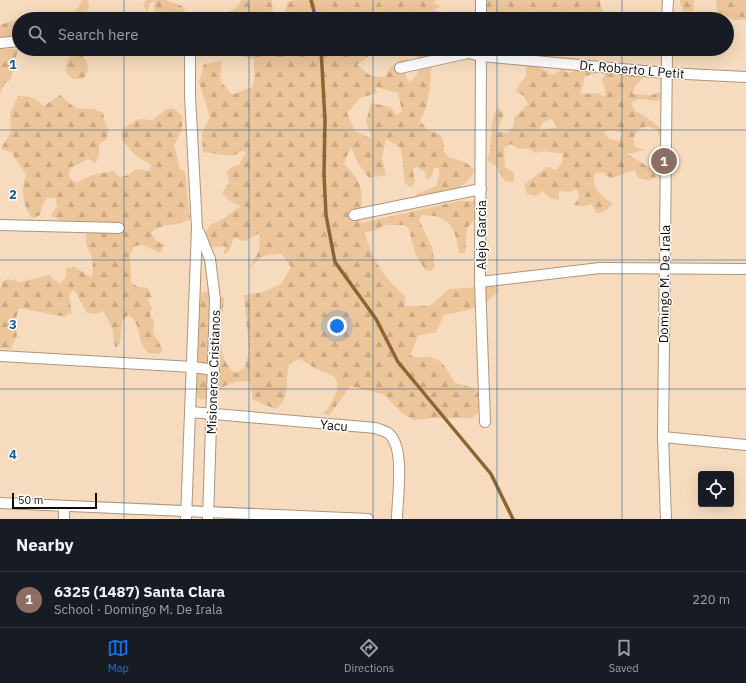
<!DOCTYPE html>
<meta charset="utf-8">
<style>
:root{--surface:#171b24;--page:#20242c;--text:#f1f3f6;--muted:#9ea1a6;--line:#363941;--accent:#1a73e8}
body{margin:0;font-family:"IBM Plex Sans",sans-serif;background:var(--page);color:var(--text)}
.controls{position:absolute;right:12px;bottom:12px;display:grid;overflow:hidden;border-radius:4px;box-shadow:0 4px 16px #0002}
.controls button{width:36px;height:36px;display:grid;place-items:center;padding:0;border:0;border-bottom:1px solid var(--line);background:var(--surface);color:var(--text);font:20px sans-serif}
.scale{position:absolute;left:12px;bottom:10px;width:85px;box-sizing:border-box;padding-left:4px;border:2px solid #150c04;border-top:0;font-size:11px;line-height:14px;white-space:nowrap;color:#150c04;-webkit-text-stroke:3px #fff;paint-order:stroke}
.you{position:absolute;left:337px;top:326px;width:14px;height:14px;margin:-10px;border:3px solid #fff;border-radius:50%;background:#1a73e8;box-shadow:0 0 0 6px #1a73e833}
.badge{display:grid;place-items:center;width:26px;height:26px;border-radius:50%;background:var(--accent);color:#fff;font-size:13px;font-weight:700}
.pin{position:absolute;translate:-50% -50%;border:2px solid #fff;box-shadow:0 1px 4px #0006}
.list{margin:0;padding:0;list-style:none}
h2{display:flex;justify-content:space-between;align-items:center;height:52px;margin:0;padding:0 16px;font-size:17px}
h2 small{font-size:13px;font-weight:400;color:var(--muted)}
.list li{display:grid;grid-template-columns:26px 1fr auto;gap:12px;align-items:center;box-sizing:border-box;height:56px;padding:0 16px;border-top:1px solid var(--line)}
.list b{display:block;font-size:15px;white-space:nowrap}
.list p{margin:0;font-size:13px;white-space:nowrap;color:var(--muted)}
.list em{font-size:13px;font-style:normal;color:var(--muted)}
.icon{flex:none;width:22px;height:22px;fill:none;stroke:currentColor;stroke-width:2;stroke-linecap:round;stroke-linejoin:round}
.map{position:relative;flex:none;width:746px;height:519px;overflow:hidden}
.search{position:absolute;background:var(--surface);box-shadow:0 4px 16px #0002;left:12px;right:12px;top:12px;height:44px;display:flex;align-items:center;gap:10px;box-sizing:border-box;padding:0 14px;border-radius:22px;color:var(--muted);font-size:15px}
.sheet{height:108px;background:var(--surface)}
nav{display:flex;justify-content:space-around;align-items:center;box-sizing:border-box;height:56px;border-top:1px solid var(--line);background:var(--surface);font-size:11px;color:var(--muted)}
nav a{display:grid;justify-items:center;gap:2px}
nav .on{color:var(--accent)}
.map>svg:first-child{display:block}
</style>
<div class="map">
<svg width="746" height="519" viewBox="0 0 746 519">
<defs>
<pattern id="forest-firs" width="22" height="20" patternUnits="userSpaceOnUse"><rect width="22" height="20" fill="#ecc59a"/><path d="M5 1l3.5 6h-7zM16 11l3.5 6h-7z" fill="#caa883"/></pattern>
</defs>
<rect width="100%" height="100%" fill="#f6dbbe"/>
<!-- forest -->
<g fill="url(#forest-firs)" fill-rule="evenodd">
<polygon points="82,0 88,0 89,7 85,15 76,19 72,13 79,7"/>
<path d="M 146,0 L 166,0 L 182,6 L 187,14 C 175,21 164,18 154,10 L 155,1 L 150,3 L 147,12 L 143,4 Z"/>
<path d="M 241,0 L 272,0 L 273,16 L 281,19 L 206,19 L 207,16 C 219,13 236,14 241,0 Z"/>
<polygon points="294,0 437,0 433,3 441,6 432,10 444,12 447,17 446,19 282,19 288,2"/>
<path d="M 480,0 L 600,0 C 600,14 608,16 621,19 L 479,19 Z"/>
<polygon points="680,0 694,0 693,11 684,12"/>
<polygon points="716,0 746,0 746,20 735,20 717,13"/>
<polygon points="21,18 32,19 19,19 19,38 0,40 0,25"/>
<polygon points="0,49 18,49 11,79 4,84 0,94"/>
<path d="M 241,49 L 391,49 L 370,55 L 357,65 L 371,76 L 385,77 C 389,67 396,60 408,59 C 404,68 404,75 410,82 C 418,77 424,62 415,54 C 412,51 408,50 404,49 L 439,49 L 441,56 L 432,64 C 429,83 431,103 420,120 L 427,130 L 439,134 L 443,139 L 444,151 L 448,157 L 465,162 L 475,170 C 463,194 442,193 418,199 L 415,197 L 416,194 L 436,186 L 439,177 L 439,168 L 434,168 L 431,177 L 426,180 L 425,172 L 417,167 L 414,168 L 413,170 L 415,183 L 411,187 L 405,184 L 401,148 L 386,139 L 382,157 L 386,175 L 369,178 L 358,163 L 351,147 L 344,163 C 352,173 362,183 362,197 C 362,207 358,213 361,223 L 460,201 L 479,201 L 476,218 L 467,228 L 465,253 L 459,253 C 455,227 450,215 422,215 L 419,220 L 432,247 L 435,266 L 431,271 L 425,270 L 415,253 L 409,229 L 404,225 L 385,225 L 374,231 L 364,232 C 373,259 383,278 405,296 L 405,303 L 404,305 L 405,306 L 430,306 L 449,289 L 494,286 L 499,291 L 485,303 L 468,310 L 444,315 L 436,332 L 418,336 L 410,355 C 417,359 421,356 429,357 C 443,359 448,371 455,383 C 465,386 488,389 481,406 C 479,411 477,414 472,418 L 432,418 L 414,420 L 403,414 L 383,394 L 350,386 L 329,416 L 324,413 C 331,404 346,383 331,375 C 326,372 321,371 316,369 C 311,366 306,362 300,359 L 289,364 C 285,379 291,399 276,409 L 253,400 L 250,382 C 232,378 217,390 203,400 L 198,398 L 195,387 L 197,350 L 189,313 L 196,296 C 208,289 213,290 224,298 C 223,322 212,355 235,373 L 245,368 L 249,349 L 244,295 L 263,292 L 281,284 L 291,267 L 281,253 L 263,256 L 249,268 L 259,251 L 260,233 L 244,241 L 234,237 L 230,249 L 226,254 L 223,253 L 226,248 L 224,246 L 209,248 L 200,242 L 210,225 L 221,220 L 241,206 L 230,201 L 222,193 L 229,183 L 227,171 L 232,167 L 239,165 L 246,152 L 242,151 L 232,156 L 203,152 L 202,133 L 210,117 L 199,82 L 204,64 L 222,61 L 220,80 L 232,95 L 252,87 C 257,77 253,70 254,59 L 242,57 L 240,55 ZM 375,87 L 398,93 L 402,111 L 397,115 L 390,107 L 371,103 L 366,122 L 372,139 L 355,131 L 347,113 L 360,98 L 377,93 Z"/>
<path d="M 79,51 L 87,62 L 88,72 L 83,79 L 73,79 L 66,73 C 65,61 68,56 79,51 Z"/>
<path d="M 585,61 L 594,62 L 597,71 L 594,74 L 585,76 L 580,94 L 597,93 L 605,97 L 605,88 L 602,80 L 606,72 L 635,72 L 643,78 L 636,85 L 632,94 L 651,95 L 661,92 L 661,75 L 664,96 L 657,101 L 639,99 L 631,103 L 635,111 C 646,116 657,126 667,133 L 660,138 L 657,130 L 648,126 L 639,129 L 633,138 L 635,147 L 645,150 L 627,154 L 652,169 L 656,178 L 647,180 L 638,178 L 635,170 C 625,172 619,177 610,178 L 603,172 L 594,174 C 593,189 600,196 613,203 L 607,210 L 597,214 L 592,204 L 583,206 L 574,205 L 579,197 L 577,189 L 569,192 L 559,191 L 559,200 L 550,198 L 543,191 L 536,196 L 527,194 L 524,185 L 547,167 L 556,170 L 562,163 L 563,154 L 544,151 L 535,153 L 528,148 L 519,149 L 511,144 L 504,148 L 505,167 L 514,173 L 514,182 L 505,181 L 495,165 L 487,160 C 495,143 487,123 498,107 L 504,114 L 497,131 L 507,133 L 514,126 L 514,118 L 528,104 L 524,96 L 516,92 L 520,83 L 526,76 L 526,66 L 536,66 L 553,75 L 562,69 L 568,73 L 575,71 ZM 552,119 L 558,127 L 539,130 L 543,122 ZM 612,130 L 622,133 L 619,141 L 609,139 L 603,132 Z"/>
<path d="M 60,95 L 75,108 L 94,109 L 103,113 L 105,122 L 109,131 L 106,140 L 99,144 L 99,153 L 96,163 L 88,159 L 70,168 L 69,177 L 76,183 L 93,175 L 113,171 L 120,177 L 129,175 L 136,169 L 150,171 L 151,165 L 135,155 L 123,141 L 121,134 L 124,128 L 134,121 L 140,119 L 152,120 L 167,109 L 173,108 L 182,116 L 182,129 L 174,146 L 179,164 L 178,168 L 185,172 C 188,187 186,203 191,218 C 177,228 163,221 151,233 L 156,241 L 165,245 L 160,253 L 143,245 L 135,246 L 130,254 L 131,282 L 138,287 L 148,288 L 152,297 L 147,298 L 152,307 L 150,316 L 154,321 L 153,333 L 163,350 L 159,354 L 149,353 C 134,342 144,324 128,315 L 122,322 L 120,344 L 115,348 L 113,330 L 104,311 L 96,314 L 87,313 L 74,289 L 69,296 L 72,315 L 68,313 L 66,317 L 19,308 L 15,322 L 17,336 L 11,349 L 0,348 L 0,290 L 2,282 L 8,279 L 21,282 L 49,275 L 60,284 L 66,277 L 66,268 L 75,267 L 92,278 L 93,260 L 86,244 L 86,226 C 74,221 61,223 51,215 L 57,207 L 56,198 L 47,198 L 42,206 L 40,215 L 32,218 C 22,205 21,189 26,174 L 11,152 L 1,149 L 11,132 L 10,113 L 18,96 C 30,96 35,98 44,106 Z"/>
</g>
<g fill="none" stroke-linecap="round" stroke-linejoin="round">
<!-- stream -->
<g stroke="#8e6432" stroke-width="3.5">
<polyline points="311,0 316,19"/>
<polyline points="321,49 325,120 324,174 326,215 335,262 376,319 398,362 491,474 513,519"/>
</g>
<!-- minor casing -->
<g stroke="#ae9579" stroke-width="12">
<g id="minor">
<polyline points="481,0 481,19"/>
<polyline points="667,19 668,0"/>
<polyline points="0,43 19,41"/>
<polyline points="481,49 480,282 485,422"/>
<polyline points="400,68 468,53 481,56 666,73 746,77"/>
<polyline points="354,215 481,189"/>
<polyline points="0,225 119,228"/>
<polyline points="199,232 210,259 215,299 208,519"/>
<polyline points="480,282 600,268 746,269"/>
<polyline points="0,356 193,367 214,370"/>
<path d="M 191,412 L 376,428 C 380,430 385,431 388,433 C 406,446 397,499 397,519"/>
<polyline points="663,437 746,445"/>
<polyline points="0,503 368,519"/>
<polyline points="64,519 64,507"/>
<polyline points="186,519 197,228 190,96 190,49"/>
<polyline points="666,519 663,437 667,49"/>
</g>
</g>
<!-- minor -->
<use href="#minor" stroke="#fff" stroke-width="10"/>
</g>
<!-- grid -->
<path fill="none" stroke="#1d5a90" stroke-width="1" stroke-opacity="0.55" d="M 124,0 L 124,19M 249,0 L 249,19M 373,0 L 373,19M 497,0 L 497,19M 622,0 L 622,19M 124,49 L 124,519M 249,49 L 249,519M 373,49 L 373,519M 497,49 L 497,519M 622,49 L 622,519M 0,130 L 746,130M 0,260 L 746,260M 0,389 L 746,389"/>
<g text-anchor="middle" stroke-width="3" stroke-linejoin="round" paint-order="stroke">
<!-- street labels -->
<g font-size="13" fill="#150c04" stroke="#fff">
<text transform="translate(632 69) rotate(5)" y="5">Dr. Roberto L Petit</text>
<text transform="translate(481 235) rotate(-90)" y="5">Alejo Garcia</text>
<text transform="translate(664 284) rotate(-89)" y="5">Domingo M. De Irala</text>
<text transform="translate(213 372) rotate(-88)" y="5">Misioneros Cristianos</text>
<text transform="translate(334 425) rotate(5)" y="5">Yacu</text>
</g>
</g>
<g font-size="13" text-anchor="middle" font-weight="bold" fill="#1d5a90" stroke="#fff" stroke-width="3" stroke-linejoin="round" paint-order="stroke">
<text x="13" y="69">1</text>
<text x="13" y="199">2</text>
<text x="13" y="329">3</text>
<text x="13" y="459">4</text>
</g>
</svg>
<div class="controls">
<button><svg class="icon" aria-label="locate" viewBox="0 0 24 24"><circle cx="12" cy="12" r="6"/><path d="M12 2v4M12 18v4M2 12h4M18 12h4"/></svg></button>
</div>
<div class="scale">50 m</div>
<div class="you"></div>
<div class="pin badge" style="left:664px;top:161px;background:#8d6e63">1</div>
<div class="search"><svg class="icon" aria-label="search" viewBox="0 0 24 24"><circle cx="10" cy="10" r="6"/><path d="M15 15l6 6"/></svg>Search here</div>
</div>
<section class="sheet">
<h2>Nearby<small></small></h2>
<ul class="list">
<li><span class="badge" style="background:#8d6e63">1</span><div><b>6325 (1487) Santa Clara</b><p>School · Domingo M. De Irala</p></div><em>220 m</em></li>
</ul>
</section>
<nav>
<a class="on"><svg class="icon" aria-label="map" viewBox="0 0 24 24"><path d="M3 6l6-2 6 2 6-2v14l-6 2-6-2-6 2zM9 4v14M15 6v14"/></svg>Map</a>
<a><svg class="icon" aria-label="directions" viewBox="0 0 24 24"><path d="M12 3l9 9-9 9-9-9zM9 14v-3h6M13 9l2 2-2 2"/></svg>Directions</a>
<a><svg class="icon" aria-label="saved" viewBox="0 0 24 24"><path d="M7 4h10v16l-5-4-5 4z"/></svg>Saved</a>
</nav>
